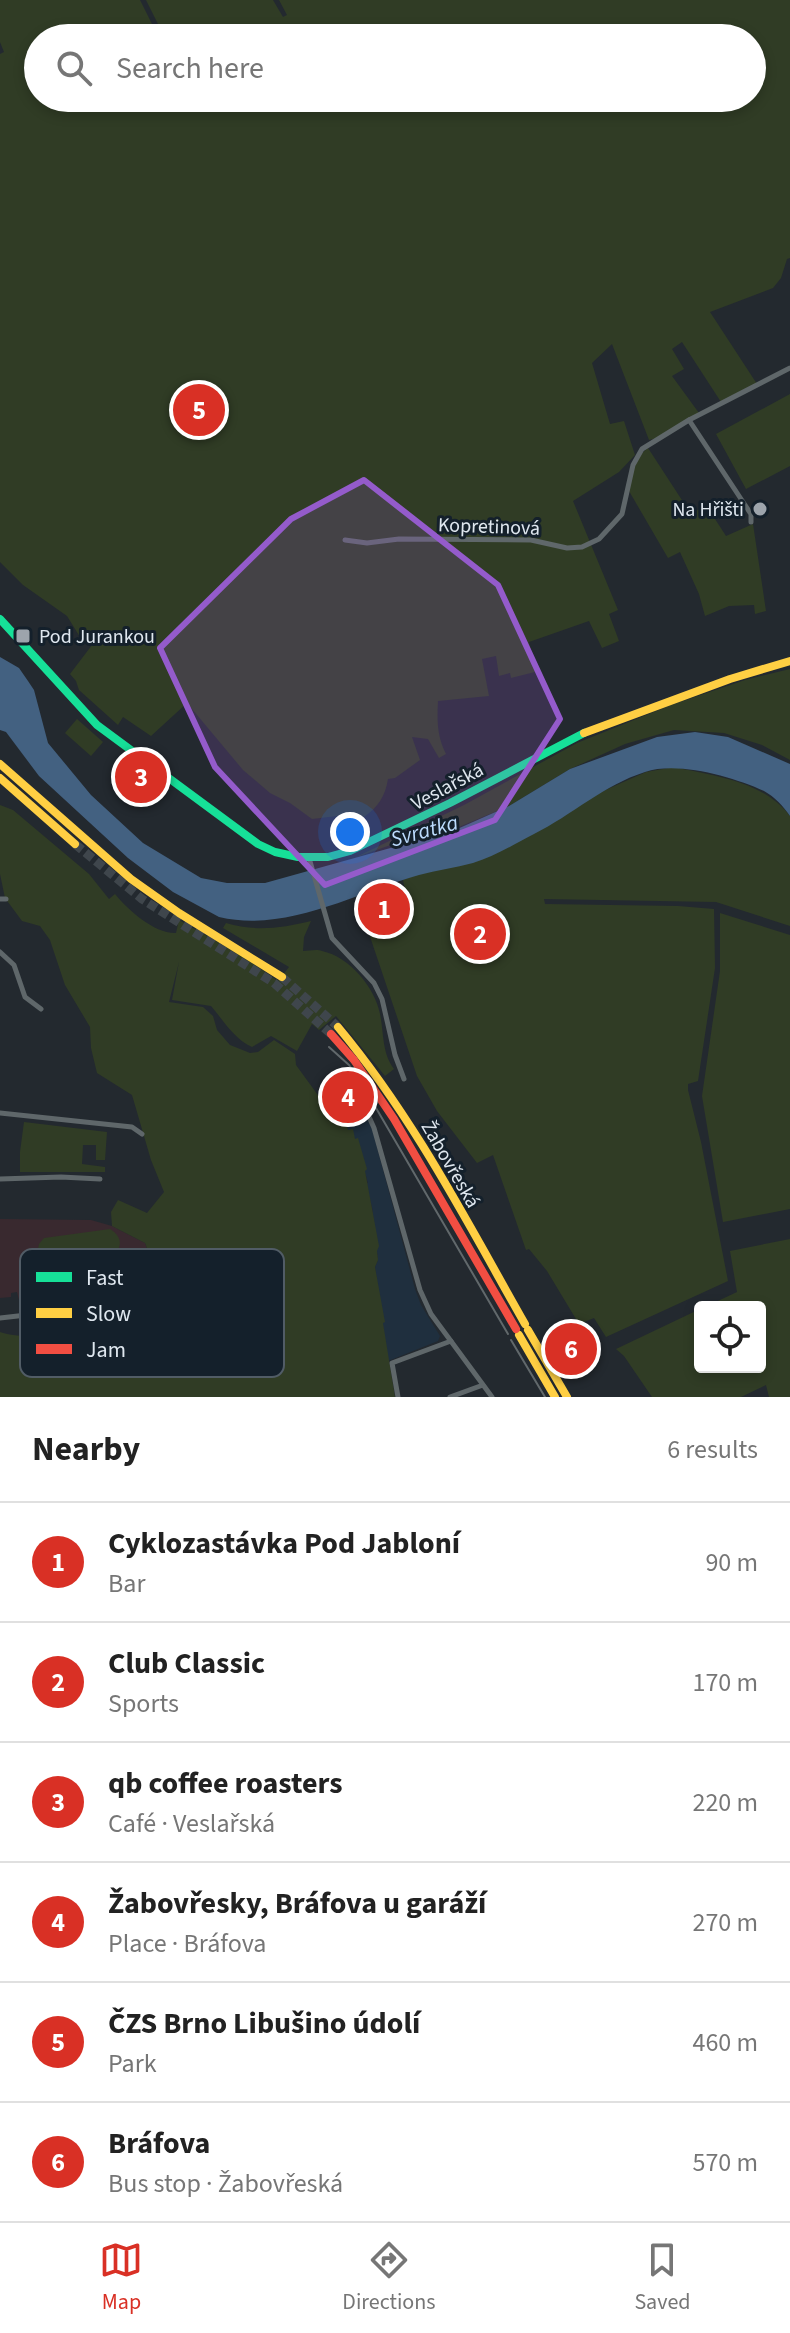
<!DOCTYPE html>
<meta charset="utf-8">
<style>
:root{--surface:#fff;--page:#f2f2f2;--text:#222;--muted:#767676;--line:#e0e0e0;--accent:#d93025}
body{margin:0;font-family:"Source Sans 3",sans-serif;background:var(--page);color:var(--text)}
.controls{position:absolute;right:24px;bottom:24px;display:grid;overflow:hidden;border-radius:8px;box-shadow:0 4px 12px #0003}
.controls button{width:72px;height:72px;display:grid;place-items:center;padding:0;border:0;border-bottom:2px solid var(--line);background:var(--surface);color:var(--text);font:40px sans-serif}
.you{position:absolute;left:350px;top:832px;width:28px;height:28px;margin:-20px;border:6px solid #fff;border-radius:50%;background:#1a73e8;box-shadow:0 0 0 12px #1a73e833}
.badge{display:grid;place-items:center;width:52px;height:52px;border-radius:50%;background:var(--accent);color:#fff;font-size:26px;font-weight:700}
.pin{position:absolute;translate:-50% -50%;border:4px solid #fff;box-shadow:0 2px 8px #0006}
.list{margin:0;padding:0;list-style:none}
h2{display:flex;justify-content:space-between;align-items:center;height:104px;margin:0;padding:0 32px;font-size:34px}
h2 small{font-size:26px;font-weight:400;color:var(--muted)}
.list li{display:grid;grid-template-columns:52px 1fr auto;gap:24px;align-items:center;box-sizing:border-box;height:120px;padding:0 32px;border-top:2px solid var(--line)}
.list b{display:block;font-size:30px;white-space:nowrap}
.list p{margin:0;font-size:26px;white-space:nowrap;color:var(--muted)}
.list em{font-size:26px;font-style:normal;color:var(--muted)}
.icon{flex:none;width:44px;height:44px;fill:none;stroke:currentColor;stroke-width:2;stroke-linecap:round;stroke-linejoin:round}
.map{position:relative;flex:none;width:790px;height:1397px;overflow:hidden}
.search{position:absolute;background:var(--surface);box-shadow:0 4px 12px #0003;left:24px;right:24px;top:24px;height:88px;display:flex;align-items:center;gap:20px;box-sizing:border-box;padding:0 28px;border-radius:44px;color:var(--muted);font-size:30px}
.sheet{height:824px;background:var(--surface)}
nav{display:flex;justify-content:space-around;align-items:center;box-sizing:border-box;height:112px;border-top:2px solid var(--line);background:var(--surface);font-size:22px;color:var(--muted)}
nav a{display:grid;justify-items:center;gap:4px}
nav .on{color:var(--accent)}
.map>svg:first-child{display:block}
</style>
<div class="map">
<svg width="790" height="1397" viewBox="0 0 790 1397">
<rect width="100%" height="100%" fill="#23292f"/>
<!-- built -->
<polygon fill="#1f2f3e" points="363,1095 415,1289 421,1305 440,1336 438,1341 388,1361 375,1267 378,1260 372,1207 366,1184 368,1183 355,1139 348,1130 339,1101"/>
<!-- education -->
<polygon fill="#39292f" points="0,1219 91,1220 112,1226 145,1243 153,1265 138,1298 128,1309 86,1328 47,1334 43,1309 22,1312 17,1292 11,1293 11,1297 0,1298"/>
<!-- green -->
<g fill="#303c25">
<path d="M 0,0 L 140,0 L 159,38 L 38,38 L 38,98 L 752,98 L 752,38 L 165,38 L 146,0 L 273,0 L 283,17 L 287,15 L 279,0 L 790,0 L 790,258 L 787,259 L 781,278 L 773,288 L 710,312 L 757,384 L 721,402 L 682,342 L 672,349 L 684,369 L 672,376 L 699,413 L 661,437 L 649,440 L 612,344 L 592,363 L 610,424 L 624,421 L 635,455 L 619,472 L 573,501 L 618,610 L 609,614 L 619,641 L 602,648 L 589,621 L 529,642 L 535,672 L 511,678 L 510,673 L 499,676 L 496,656 L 482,659 L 489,696 L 438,701 C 437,721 437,736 446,754 L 439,758 L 428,739 L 412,737 L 420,760 L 395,778 L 388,779 C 385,797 378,807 364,817 L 346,815 L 312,819 L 290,803 L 270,793 L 243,770 L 187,703 L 151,736 L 123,717 L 118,725 L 79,690 L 76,681 L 70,674 L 92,645 L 84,635 L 80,637 L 67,616 L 23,585 L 0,562 L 0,54 L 4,52 L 0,42 Z"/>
<polygon points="790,394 790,466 746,489 716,434"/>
<path d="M 648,448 L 691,514 L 706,505 L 726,536 L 753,524 L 766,611 L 755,614 L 754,605 L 729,606 L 705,616 L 699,594 L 680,552 L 668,558 L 629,491 C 632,475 634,458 648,448 Z"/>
<polygon points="790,669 790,760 762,745 724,733 674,730 625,744 570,769 509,806 454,829 402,841 354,858 464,805 577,743 671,705 745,680"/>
<polygon points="77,719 103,742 91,756 65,733"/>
<path d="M 674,767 C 715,776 763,781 790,816 L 790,926 L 716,902 L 544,899 L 545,904 L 678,906 L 714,909 L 715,968 L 698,1081 L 688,1084 L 688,1090 L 701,1142 L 728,1281 L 606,1337 L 594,1318 L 579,1324 L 547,1271 L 529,1249 L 526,1250 L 493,1155 L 477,1163 L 437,1111 L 417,1076 L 359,904 L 389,901 L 408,904 L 403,880 L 646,772 Z"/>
<path d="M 0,805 L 13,810 L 89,874 L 109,899 L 115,894 C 128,910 155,934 176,933 L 179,920 L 244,957 L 278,981 L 289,967 L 223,928 L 226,923 C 254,932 283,928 311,921 L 304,937 L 303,951 C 309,951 317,949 322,951 C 350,957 375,988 380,1014 C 384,1034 382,1053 394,1069 L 385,1076 L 336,1016 L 319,1030 L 312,1024 L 297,1051 L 271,1036 L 252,1047 C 233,1038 224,1021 211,1006 L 172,1000 L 179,962 L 169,1002 L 203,1007 L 213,1016 L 217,1030 L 230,1045 L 250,1053 L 258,1052 L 274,1040 L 295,1054 L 296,1065 L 328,1109 L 339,1101 L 348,1130 L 353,1129 L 355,1139 L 358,1138 L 367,1169 L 365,1171 L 379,1246 L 377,1251 L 378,1260 L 375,1267 L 385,1322 L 383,1323 L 395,1397 L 0,1397 L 0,1332 C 31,1343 101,1330 128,1309 C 141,1299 146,1279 153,1264 L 145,1243 L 112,1226 L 111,1212 L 118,1200 L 147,1213 L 164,1192 L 151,1160 L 132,1095 L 97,1073 L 91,1048 L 90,1027 L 65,985 L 50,940 L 40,926 L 22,921 L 5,898 L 0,874 Z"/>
<polygon points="720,913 790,935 790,1209 723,1222 702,1096 720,971"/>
<polygon points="24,1122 107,1132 105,1160 96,1160 96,1145 83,1145 82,1164 105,1167 105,1172 20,1172 20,1152"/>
<path d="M 110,1229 C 120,1235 124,1245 114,1254 L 47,1264 L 37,1253 L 39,1244 L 44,1238 Z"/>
<polygon points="790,1239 790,1397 769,1397 766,1385 741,1397 652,1397 624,1356 616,1349 700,1309 700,1367 760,1367 760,1307 705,1307 737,1292 730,1251"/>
</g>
<!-- water -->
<path fill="#436181" d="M 0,657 L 19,668 L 28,681 L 34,690 L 48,743 L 91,795 L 143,843 L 201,878 L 227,883 L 265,883 L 455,830 L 509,806 L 570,769 L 657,737 L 695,732 L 728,737 L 790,764 L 790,816 C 783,806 775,797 764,791 C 733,777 678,761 645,772 C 604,785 572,815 534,834 C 515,844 493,857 473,863 C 455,868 437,870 419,875 C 355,893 287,933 219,917 L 173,892 L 128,858 L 39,776 L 6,732 L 0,730 Z"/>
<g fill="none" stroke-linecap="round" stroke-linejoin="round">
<!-- highway-tunnel -->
<g stroke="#3f464c" stroke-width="9" stroke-dasharray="9 4.5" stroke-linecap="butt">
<polyline points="75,844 142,899 274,983 331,1034"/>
<polyline points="282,977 338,1027"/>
</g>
<!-- street -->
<g stroke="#5f676a" stroke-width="5">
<polyline points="689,420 743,502 751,514 751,522"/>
<polyline points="345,540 367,543 399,539 531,540 567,548 582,547 599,539 622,514 633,465 642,449 689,420 790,368"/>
<polyline points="309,858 332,938 374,983 382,999 395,1055 404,1079"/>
<polyline points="0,899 6,899"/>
<polyline points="0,952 14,965 25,997 41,1009"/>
<polyline points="349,1080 358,1092 374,1128 420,1290 431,1314 492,1397"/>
<polyline points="0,1113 132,1127 142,1134"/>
<polyline points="0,1179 61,1177 100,1179"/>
<polyline points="0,1318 44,1313"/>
<polyline points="398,1397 392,1363 451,1341"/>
<polyline points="450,1397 483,1385"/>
</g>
<!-- fast -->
<polyline stroke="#16e098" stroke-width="8" points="0,619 97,725 258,844 275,852 298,857 328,857 350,851 450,803 584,733"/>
<!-- slow -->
<g stroke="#ffcf43" stroke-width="8">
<polyline points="584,733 730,679 790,661"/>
<polyline points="0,764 131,879 179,913 282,977"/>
<polyline points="0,778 75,844"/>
<path d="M 338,1027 C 414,1118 467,1222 525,1324"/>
<polyline points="528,1330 567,1397"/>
<polyline points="519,1335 555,1397"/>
</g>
<!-- jam -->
<polyline stroke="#f24e42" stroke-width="8" points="331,1034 354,1060 394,1119 516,1329"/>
<!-- tram -->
<g stroke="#61686b" stroke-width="2">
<polyline points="329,1047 349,1065 362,1084 508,1334"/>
<polyline points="511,1340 545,1397"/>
</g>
</g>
<!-- marked area -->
<path fill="#945bcb" fill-opacity="0.2" stroke="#945bcb" stroke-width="6" stroke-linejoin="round" d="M 364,480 L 498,585 L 560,719 L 495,820 L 325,885 L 215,767 L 160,648 L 291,519 Z"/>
<!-- markers -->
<g fill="#9da4ac" stroke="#14202b" stroke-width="3">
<circle cx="760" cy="509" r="8"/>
<rect x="15" y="628" width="16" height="16" rx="4"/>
</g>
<g text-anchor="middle" stroke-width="6" stroke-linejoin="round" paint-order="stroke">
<!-- poi labels -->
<g font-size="20" fill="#dfe7ef" stroke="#14202b" text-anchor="end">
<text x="744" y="516">Na Hřišti</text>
<text x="39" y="643" text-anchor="start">Pod Jurankou</text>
</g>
<!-- street labels -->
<g font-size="20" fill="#dfe7ef" stroke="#14202b">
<text transform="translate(489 526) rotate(2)" y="7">Kopretinová</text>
<text transform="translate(447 786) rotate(-28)" y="7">Veslařská</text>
<text transform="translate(451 1164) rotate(60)" y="7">Žabovřeská</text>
</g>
<!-- water labels -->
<g font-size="22" font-style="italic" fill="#bcdcfe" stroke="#14202b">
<text transform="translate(424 830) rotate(-15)" y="8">Svratka</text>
</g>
</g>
<!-- legend -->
<rect x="20" y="1249" width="264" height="128" rx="12" fill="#14202b" stroke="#515c66" stroke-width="2"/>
<rect x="36" y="1272" width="36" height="10" fill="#16e098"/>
<rect x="36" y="1308" width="36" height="10" fill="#ffcf43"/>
<rect x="36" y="1344" width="36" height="10" fill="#f24e42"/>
<g font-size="22" fill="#dfe7ef">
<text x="86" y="1285">Fast</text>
<text x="86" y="1321">Slow</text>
<text x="86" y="1357">Jam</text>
</g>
</svg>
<div class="controls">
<button><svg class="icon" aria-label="locate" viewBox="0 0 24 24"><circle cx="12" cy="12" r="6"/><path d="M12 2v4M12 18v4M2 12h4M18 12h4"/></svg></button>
</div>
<div class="you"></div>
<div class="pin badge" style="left:384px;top:909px">1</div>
<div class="pin badge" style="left:480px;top:934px">2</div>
<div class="pin badge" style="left:141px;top:777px">3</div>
<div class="pin badge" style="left:348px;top:1097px">4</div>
<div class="pin badge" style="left:199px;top:410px">5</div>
<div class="pin badge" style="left:571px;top:1349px">6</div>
<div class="search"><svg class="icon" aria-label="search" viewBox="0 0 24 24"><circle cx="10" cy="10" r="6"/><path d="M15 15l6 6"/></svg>Search here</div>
</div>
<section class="sheet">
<h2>Nearby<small>6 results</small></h2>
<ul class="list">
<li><span class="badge">1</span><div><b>Cyklozastávka Pod Jabloní</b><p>Bar</p></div><em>90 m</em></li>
<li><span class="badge">2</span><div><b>Club Classic</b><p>Sports</p></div><em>170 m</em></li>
<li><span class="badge">3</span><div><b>qb coffee roasters</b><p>Café · Veslařská</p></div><em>220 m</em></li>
<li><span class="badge">4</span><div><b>Žabovřesky, Bráfova u garáží</b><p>Place · Bráfova</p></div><em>270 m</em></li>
<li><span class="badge">5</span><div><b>ČZS Brno Libušino údolí</b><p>Park</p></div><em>460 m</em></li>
<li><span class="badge">6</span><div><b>Bráfova</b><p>Bus stop · Žabovřeská</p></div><em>570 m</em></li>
</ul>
</section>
<nav>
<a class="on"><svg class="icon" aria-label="map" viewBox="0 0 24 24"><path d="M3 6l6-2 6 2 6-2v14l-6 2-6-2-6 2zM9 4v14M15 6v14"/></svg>Map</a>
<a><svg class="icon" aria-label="directions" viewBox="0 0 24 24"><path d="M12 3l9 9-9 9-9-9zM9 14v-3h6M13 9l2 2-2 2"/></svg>Directions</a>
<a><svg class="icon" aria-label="saved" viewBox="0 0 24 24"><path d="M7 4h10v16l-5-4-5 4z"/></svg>Saved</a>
</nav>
